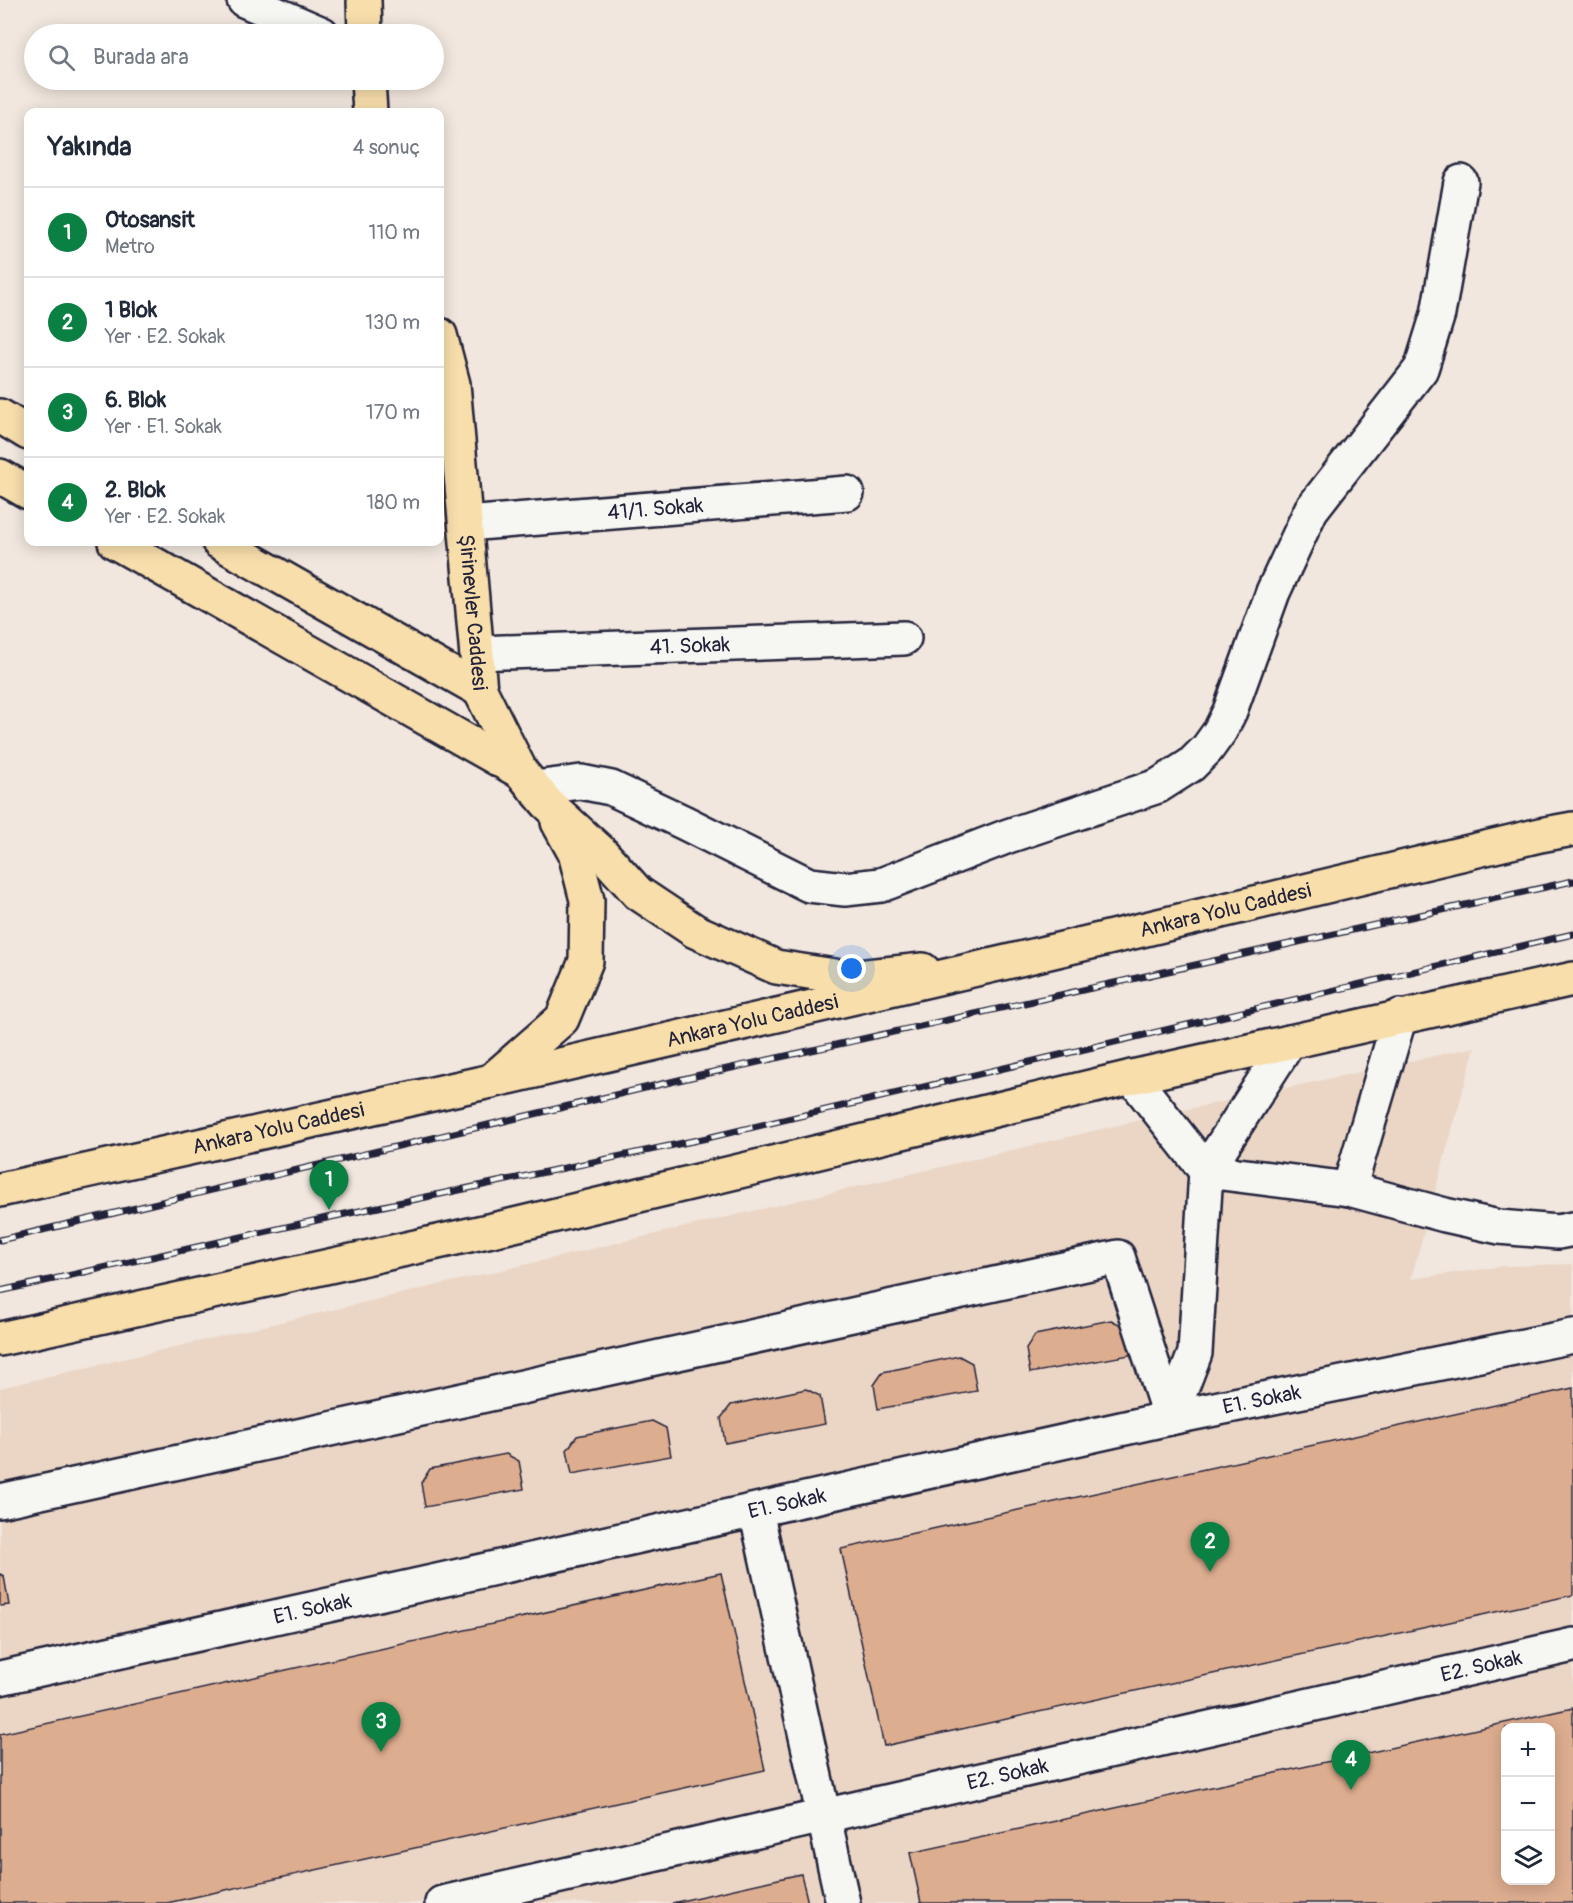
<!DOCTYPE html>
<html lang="tr">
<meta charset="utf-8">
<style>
:root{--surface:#fff;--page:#f6f6f7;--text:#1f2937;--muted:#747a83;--line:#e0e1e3;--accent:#0b8043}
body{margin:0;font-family:Pangolin,sans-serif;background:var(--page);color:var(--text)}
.controls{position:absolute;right:18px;bottom:18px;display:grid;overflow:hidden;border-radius:12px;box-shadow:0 3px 15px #0003}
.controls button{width:54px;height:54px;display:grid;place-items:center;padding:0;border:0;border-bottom:2px solid var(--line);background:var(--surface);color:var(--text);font:30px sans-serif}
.you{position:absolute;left:852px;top:969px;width:21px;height:21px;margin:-15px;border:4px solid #fff;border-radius:50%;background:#1a73e8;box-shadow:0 0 0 9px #1a73e833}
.badge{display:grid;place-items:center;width:39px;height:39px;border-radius:50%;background:var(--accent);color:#fff;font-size:20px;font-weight:700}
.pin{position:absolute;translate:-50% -50px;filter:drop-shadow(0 2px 3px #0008)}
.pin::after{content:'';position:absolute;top:32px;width:21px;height:18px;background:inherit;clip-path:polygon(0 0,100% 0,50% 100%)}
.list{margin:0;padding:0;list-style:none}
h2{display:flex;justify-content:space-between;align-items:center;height:78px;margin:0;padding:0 24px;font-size:26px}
h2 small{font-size:20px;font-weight:400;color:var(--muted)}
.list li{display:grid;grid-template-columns:39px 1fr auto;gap:18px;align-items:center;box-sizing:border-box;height:90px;padding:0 24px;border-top:2px solid var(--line)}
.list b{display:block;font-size:22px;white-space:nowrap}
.list p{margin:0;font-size:20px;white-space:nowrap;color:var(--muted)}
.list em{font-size:20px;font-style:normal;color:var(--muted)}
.icon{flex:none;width:33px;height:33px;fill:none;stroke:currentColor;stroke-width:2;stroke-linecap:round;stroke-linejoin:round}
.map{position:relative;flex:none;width:1573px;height:1903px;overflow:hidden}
.search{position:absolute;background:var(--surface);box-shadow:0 3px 15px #0003;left:24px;top:24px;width:420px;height:66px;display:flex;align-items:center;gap:15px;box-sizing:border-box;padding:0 21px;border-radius:33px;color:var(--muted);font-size:22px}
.panel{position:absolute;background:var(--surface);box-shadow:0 3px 15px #0003;left:24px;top:108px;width:420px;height:438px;border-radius:12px}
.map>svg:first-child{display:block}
</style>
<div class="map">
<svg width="1573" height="1903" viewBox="0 0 1573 1903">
<rect width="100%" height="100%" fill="#f1e7de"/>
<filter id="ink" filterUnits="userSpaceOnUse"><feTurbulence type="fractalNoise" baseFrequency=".0167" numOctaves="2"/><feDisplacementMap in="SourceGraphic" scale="12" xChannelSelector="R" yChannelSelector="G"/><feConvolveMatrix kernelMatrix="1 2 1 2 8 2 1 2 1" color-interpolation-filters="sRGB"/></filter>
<g filter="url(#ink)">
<!-- built -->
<path fill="#ebd6c6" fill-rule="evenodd" d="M 1475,1047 L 1411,1279 L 1504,1266 L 1573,1264 L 1573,1903 L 0,1903 L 0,1388 L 1161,1115 ZM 1506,1728 L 1550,1728 L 1550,1880 L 1506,1880 Z"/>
<!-- building -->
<g fill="#ddad8f" stroke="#22223b" stroke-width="1.5" fill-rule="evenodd">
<polygon points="1111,1320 1125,1327 1130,1355 1030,1373 1026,1349 1035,1335"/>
<polygon points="959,1356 972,1363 977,1391 878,1409 874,1385 883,1372"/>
<polygon points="1573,1388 1573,1595 884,1746 841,1549"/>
<polygon points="806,1389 820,1396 825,1424 725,1443 721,1418 731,1405"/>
<polygon points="652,1421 666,1428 671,1456 572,1474 567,1450 577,1436"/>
<polygon points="506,1454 519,1461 524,1489 425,1507 421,1483 430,1469"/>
<polygon points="721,1573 765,1770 167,1903 0,1903 0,1734"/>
<polygon points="0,1574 4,1576 9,1605 0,1606"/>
<path d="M 1573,1708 L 1573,1903 L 921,1903 L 910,1853 ZM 1506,1728 L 1550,1728 L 1550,1880 L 1506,1880 Z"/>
<polygon points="801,1874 808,1903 672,1903"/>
</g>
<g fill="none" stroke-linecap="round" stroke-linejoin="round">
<!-- minor casing -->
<g stroke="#22223b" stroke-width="38">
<g id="minor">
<polyline points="244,0 322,34"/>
<path id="s1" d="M 466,524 L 847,493"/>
<path id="s2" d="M 477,653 L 904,638"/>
<polyline points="534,788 581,782 611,788 685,823 809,885 845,889 881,885 1008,836 1158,786 1191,765 1207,749 1220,731 1230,711 1273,592 1311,510 1421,369 1438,314 1461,182"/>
<polyline points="1132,1077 1206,1171 1349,1189 1445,1215 1499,1227 1558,1232 1573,1229"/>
<polyline points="1349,1189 1400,1016"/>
<polyline points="1170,1418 1195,1353 1206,1171 1289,1042"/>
<polyline points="0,1501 1118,1257 1170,1418"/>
<polyline points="756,1511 843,1903"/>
<path id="s3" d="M 0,1678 L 1170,1418 L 1573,1336"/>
<path id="s4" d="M 442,1903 L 1573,1645"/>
</g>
</g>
<!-- major casing -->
<g stroke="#22223b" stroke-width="38">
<g id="major">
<polyline points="364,0 365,34"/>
<polyline points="368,80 370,112"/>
<path id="s5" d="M 440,335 L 453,384 L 480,690 L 521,772 L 547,803 L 602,853 L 638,893 L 695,931 L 776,967 L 848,978 L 923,970"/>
<polyline points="0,416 28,433"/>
<polyline points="0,476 28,492"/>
<polyline points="115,542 521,772"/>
<polyline points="219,542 480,690"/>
<polyline points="491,1081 562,1019 586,961 587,900 575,853 558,822"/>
</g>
</g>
<!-- highway casing -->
<g stroke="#22223b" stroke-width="38">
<g id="highway">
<path id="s6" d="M 0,1190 L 491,1081 L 1024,958 L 1540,835 L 1573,829"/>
<polyline points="0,1339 510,1226 1132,1077 1573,979"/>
</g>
</g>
<!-- minor -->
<use href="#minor" stroke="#f6f6f2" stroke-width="33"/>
<!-- major -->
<use href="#major" stroke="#f8deab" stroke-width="33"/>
<!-- highway -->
<use href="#highway" stroke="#f8deab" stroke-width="33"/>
<!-- rail casing -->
<g stroke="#22223b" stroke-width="7">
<g id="rail">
<polyline points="0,1240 700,1075 1573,881"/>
<polyline points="0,1291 331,1217 707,1138 1573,934"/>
</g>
</g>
<!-- rail -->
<use href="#rail" stroke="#f6f6f2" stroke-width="4.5" stroke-dasharray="14" stroke-linecap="butt"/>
</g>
</g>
<g text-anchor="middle" stroke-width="4.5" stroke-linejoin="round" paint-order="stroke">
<!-- street labels -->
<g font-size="21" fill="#22223b" stroke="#f6f6f2">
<text dy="7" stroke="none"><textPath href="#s1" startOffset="190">41/1. Sokak</textPath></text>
<text dy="7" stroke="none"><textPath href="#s5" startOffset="280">Şirinevler Caddesi</textPath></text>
<text dy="7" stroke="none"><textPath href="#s2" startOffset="213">41. Sokak</textPath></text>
<text dy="7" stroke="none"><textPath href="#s6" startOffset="1257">Ankara Yolu Caddesi</textPath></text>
<text dy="7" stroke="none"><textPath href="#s6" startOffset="771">Ankara Yolu Caddesi</textPath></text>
<text dy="7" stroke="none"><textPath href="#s6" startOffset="285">Ankara Yolu Caddesi</textPath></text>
<text dy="7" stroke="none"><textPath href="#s3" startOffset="1292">E1. Sokak</textPath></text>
<text dy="7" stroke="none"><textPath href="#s3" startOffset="806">E1. Sokak</textPath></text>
<text dy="7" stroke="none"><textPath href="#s3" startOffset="320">E1. Sokak</textPath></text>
<text dy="7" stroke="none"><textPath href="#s4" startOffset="1066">E2. Sokak</textPath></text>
<text dy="7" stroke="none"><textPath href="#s4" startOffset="580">E2. Sokak</textPath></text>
</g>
</g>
</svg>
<div class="controls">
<button>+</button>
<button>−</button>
<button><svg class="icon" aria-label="layers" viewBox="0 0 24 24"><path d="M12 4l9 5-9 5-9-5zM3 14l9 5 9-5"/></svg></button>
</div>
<div class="you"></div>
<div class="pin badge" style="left:329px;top:1210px">1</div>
<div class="pin badge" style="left:1210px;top:1572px">2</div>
<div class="pin badge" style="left:381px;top:1752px">3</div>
<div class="pin badge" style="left:1351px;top:1790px">4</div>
<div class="search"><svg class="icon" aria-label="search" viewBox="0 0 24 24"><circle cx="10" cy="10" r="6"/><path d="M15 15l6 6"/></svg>Burada ara</div>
<section class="panel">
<h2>Yakında<small>4 sonuç</small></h2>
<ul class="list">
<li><span class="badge">1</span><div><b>Otosansit</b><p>Metro</p></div><em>110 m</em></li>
<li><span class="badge">2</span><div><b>1 Blok</b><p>Yer · E2. Sokak</p></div><em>130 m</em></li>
<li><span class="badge">3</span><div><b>6. Blok</b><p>Yer · E1. Sokak</p></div><em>170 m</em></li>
<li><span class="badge">4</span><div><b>2. Blok</b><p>Yer · E2. Sokak</p></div><em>180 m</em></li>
</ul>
</section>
</div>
